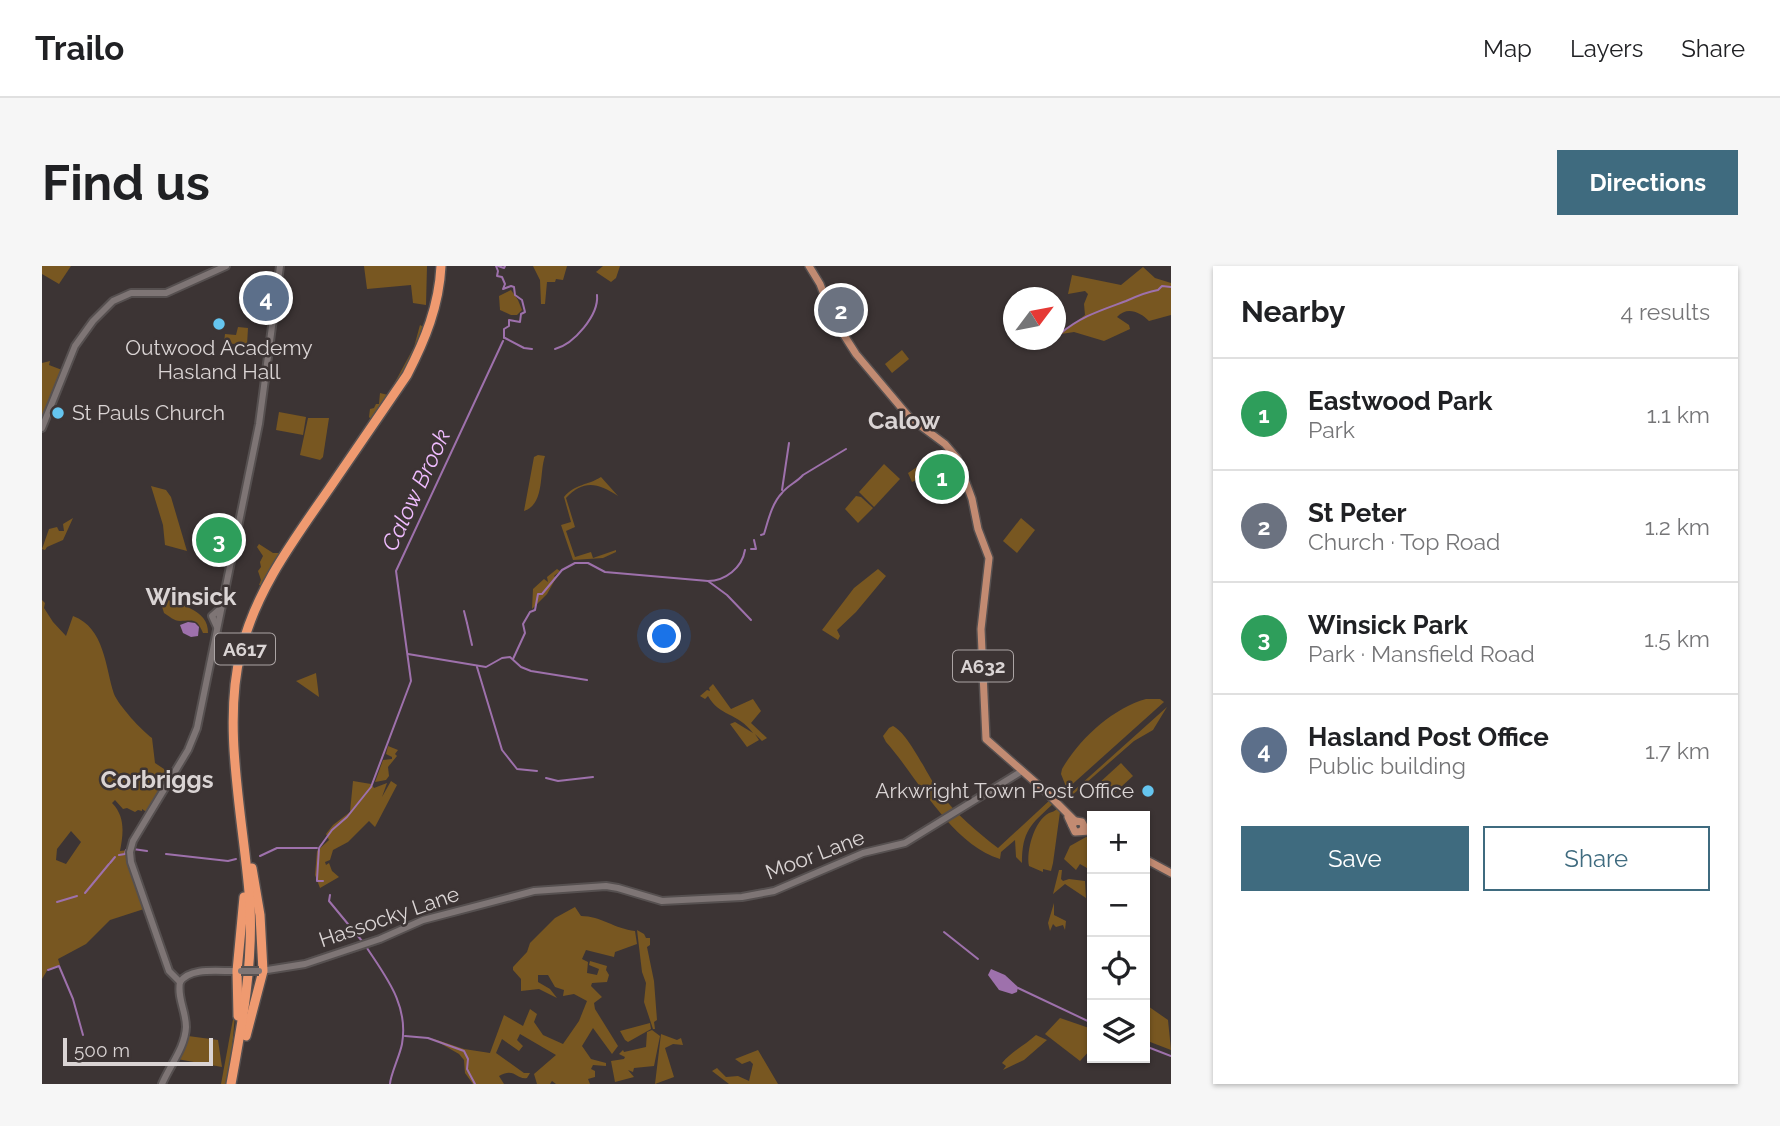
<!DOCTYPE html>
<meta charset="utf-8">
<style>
:root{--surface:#fff;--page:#f6f6f6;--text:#202124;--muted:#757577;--line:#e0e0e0;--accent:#3f6b7f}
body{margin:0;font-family:Raleway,sans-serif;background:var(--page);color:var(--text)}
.controls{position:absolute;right:21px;bottom:21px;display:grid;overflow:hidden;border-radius:0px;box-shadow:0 2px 5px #0004}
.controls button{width:63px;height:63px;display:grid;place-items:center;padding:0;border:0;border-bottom:2px solid var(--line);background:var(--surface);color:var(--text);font:35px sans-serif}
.compass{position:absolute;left:961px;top:21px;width:63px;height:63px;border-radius:50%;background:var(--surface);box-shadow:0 2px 5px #0004;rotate:58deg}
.scale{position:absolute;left:21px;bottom:18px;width:150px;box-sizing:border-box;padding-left:7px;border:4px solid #dad4d4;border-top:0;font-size:19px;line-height:24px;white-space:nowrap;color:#dad4d4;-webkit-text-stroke:5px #3c3434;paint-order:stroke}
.you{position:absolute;left:623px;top:371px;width:24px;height:24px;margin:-18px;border:5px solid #fff;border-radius:50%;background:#1a73e8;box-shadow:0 0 0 10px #1a73e833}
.badge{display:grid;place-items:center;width:46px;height:46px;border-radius:50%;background:var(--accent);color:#fff;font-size:23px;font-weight:700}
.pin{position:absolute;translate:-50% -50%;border:4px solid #fff;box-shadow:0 2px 7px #0006}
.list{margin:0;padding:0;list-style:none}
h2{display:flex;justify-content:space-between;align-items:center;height:91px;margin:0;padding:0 28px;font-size:30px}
h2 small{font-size:23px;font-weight:400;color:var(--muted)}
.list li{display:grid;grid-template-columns:46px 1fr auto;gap:21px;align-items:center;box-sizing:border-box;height:112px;padding:0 28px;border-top:2px solid var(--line)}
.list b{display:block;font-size:26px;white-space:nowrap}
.list p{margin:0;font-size:23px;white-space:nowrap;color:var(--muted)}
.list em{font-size:23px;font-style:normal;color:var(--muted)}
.actions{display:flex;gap:14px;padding:21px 28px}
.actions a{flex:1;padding:16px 0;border:2px solid var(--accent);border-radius:0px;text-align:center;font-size:24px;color:var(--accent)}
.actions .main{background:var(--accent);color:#fff}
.icon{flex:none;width:38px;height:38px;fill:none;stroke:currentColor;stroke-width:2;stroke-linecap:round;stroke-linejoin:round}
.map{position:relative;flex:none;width:1129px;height:818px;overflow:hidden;border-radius:0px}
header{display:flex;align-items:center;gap:42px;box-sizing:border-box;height:98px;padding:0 35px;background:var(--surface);border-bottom:2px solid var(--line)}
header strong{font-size:33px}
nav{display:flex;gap:38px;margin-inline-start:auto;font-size:24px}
.intro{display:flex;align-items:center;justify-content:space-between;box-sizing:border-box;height:168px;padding:0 42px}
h1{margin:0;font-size:49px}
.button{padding:18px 32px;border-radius:0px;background:var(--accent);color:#fff;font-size:24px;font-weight:700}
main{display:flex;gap:42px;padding:0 42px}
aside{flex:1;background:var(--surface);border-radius:0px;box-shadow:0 2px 5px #0004}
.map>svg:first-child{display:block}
</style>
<header>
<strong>Trailo</strong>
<nav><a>Map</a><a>Layers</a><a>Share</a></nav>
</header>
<div class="intro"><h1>Find us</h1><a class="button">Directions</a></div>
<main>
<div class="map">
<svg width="1129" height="818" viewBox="0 0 1129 818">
<rect width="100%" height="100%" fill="#3c3434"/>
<!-- green -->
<g fill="#785721" fill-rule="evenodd">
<polygon points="0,0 29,0 17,18 0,8"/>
<polygon points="322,0 385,0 384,39 371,37 369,19 325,23"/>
<polygon points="491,0 525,0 521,14 514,13 513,16 505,16 503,38 499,38 498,14"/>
<polygon points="561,0 578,0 574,12 569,16 554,6"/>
<path d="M 1101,1 L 1113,12 L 1129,17 L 1129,49 L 1107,55 C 1098,46 1085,40 1075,51 L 1087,59 L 1088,63 L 1062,75 L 1032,66 L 1019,68 L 1043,49 L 1042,38 L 1046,28 L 1043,25 L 1026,28 L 1030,9 L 1079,19 Z"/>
<polygon points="469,24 476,34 480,44 475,49 469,49 458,44 457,30"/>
<polygon points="808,34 816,56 798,56 791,40"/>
<polygon points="378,59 383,62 368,97 331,155 327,151 328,143 332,142 334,138 337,138 338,127 346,129 372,81"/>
<polygon points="196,61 206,62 205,79 182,77 183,68 194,69"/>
<polygon points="860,84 867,93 850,107 843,98"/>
<polygon points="8,95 7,99 20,104 21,107 0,160 0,97"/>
<polygon points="237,146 264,151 261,169 234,164"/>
<polygon points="266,152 287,152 281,191 278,194 258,189"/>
<polygon points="910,188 922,217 886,233 881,211 870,216 866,207 875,201 880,209 879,205"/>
<path d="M 496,189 L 503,190 C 497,207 503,238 482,245 L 492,191 Z"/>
<polygon points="842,198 858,213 832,241 817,226"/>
<path d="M 559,211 L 576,230 C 556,217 542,213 524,232 L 533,261 L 524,265 L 533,291 L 549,286 L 551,292 L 574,284 L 574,286 L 561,292 L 531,294 L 519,259 L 529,256 L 522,231 C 534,217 545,220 559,211 Z"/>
<polygon points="109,220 124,224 129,231 145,285 123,279 121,259"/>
<polygon points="814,230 819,231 831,242 816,257 803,243"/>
<polygon points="31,252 21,274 5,281 3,284 0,283 7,263 15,261 17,265 22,265 21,258"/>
<polygon points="979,252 993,264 975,287 961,275"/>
<polygon points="165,262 193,267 190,283 161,282"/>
<polygon points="217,278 231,287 239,287 221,320 217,319 219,314 216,305 219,301 218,296 221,290 215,281"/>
<polygon points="515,303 518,305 512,310 514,312 505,328 490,343 491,323 502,313 506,316 505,311"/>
<polygon points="836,303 844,310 814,346 795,364 798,370 796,374 780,364 812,322"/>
<path d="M 117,331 C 136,338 167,343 166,367 L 161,367 C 155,353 153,354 138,355 C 132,355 127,350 122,347 Z"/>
<path d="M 0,334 L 3,337 L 2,342 L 11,356 L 24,370 L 31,350 C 63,362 63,401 72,428 C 77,440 100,465 110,472 L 113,497 L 122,503 L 127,511 L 106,547 L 100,543 L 100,545 L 96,544 L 93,546 L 85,542 L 81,543 L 73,534 L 70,537 C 84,551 81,569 78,585 L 87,584 L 90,605 L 102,643 L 68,654 L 44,678 L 16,693 L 18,699 L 6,703 L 0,713 ZM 29,565 L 39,576 L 24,598 L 14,594 L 15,583 Z"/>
<polygon points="274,407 277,431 254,415"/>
<path d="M 671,418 L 689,443 L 711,433 L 719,445 L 709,457 L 725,472 L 720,475 L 713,468 L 717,474 L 705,481 L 688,458 L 693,456 L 711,467 C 696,447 677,450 666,430 L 663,433 L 658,430 L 665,424 L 668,425 L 667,422 Z"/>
<path d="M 1104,433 L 1118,433 L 1122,436 L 1025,523 L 1019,508 L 1020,503 C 1037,473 1071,442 1104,433 Z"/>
<polygon points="1125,441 1111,464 1092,475 1028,531 1028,528"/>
<path d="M 851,460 C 866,467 886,510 897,526 C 914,548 935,566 956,582 L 1008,534 L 1011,538 C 989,558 980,565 980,597 L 974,591 L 973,574 L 959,586 L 958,593 C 909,578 876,512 844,476 L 841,470 L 847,462 Z"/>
<polygon points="346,480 356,484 353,488 355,490 346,501 347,510 344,514 333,516 341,494 350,493 350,491 344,488"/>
<polygon points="1079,497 1091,510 1068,531 1056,518"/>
<polygon points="311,515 329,518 332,522 345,517 340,531 349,515 355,519 333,561 327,555 306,576 291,584 288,594 283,596 284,599 287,597 290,605 297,611 278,622 273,609 275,585 287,574 284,568 291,559 308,546"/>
<path d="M 1015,543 L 1018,546 L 1011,597 L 1009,605 L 1001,603 L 1001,606 L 987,600 C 984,585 992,555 1007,547 C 1010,546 1013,545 1015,543 Z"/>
<polygon points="1044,571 1050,572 1050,605 1038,598 1034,604 1022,593 1028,580"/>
<polygon points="1017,604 1020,604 1019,613 1021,615 1027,613 1043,615 1044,632 1023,618 1011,628"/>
<polygon points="1012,637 1012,649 1024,655 1023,664 1021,659 1014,661 1011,658 1008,665 1006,657"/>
<path d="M 533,641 L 539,650 C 559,650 573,663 593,665 L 595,678 L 573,686 L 572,691 L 544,684 L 540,693 L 546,696 L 545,707 L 555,709 L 557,703 L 547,699 L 548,695 L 565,700 L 564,704 L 567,709 L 565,716 L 550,717 L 549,720 L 560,731 L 552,737 L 553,743 L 576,780 L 570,788 L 551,762 L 540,780 L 549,793 L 564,797 L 564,800 L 551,799 L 549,803 L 553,805 L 553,811 L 546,813 L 548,818 L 514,818 L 510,815 L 508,818 L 495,818 L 492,808 L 514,789 L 478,768 L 475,774 L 481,780 L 477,785 L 460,773 L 454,787 L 482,807 L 488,807 L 485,812 C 474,814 473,801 457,810 L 462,818 L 431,818 L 423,807 L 422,794 L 417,788 L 389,772 L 422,783 L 448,787 L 462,749 L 481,760 L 488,743 L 495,748 L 492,756 L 501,769 L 521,778 L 537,755 L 545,735 L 532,728 L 521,730 L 522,724 L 513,721 L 506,709 L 496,709 L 496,716 L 508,723 L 515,732 L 497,723 L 479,725 L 479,713 L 471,704 L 471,701 L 485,686 L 488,677 L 513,652 Z"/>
<polygon points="595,664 602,668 604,672 608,672 608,679 605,681 612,715 615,754 612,756 613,763 611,763 602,736 604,717 600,706"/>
<polygon points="194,737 187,818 179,818"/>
<polygon points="1103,738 1126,754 1129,784 1103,774"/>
<polygon points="1018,752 1050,763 1050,782 1038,795 1003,768"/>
<polygon points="608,757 609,763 586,776 583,774 578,765"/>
<polygon points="610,764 618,770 612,800 592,802 591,806 586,804 592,811 573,816 569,795 582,793 583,791 577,788 581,784 582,786 604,781 605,766"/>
<polygon points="619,768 635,774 639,772 641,779 631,778 623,782 632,811 613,818"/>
<path d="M 994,769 L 1005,774 L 982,794 L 961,804 L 964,800 L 960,797 C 969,786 983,779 994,769 Z"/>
<polygon points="146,770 176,774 180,801 135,793"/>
<polygon points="716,784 736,818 687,818 670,805 675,802 684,811 696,810 707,815 711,798 708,795 700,798 693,793"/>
</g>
<!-- water -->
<g fill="#9e71ac">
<polygon points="146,356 153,357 157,361 156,370 149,371 141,367 138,359"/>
<polygon points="949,703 963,709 976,721 975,726 970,728 957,724 946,709"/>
</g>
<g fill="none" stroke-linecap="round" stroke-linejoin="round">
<!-- stream -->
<g stroke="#9e71ac" stroke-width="2">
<polyline points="454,0 456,5 455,10 460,11 463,18 461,23 469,20 472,21 473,29 480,34 483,46 479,48 478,56 467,54 467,60 462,63 462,72"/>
<polyline points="456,0 462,2 463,0"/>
<path d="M 1018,68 C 1039,50 1060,44 1084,35 C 1095,30 1104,26 1116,24 L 1120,20 L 1129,21"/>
<polyline points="463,72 482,82 490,83"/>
<path d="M 513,83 C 532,78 557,49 555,29"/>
<polyline points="740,224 747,177"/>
<path d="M 719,269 L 722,268 C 726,255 730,237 740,227 C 745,220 755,216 761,209 L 804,183"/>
<polyline points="709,283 714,283 712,274"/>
<path d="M 666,315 C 683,315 700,302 703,284"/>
<polyline points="422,345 425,357"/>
<polyline points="425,357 430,379"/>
<polyline points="366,388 444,401 460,392 468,391 479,401 489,405 545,414"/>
<polyline points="471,393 483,367 481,358 488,346 493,344 496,328 500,328 520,304 533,297 546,297 563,306 666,315 685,329 709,354"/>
<polyline points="435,401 460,484 475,503 495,505"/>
<polyline points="504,512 516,515 551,511"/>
<polyline points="91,583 105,585"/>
<polyline points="124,588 186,595 194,593"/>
<polyline points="77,589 83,588 84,584"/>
<polyline points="218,590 235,582 275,582"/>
<polyline points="68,597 73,591"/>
<polyline points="281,615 275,615 275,613 277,582 290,564 305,551 329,521 369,415 354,305 461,75"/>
<polyline points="43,627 67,598"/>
<polyline points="288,629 287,635 320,675"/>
<polyline points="15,636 35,630"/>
<polyline points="902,666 936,693"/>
<path d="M 323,679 C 343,710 367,738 360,778 C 358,789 348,810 348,818"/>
<polyline points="6,704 17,700 31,733 41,769"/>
<polyline points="976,722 1050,757"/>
<polyline points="363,770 386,772 422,785 426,793 425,803 433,818"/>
<polyline points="1103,780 1129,790"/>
</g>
<!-- secondary casing -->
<g stroke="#565050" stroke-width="10">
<g id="secondary">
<polyline points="0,162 33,80 51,55 71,35 89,27 124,27 184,0"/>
<polyline points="175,361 170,350 178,343"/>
<polyline points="219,705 263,698 338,673 381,654 492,625 564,620 576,622 620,635 700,631 732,625 821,587 863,577 980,505"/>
<polyline points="138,716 127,705 89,596 88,586 91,575 146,484 155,462 217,158 238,0"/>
<path d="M 138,716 C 149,700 179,706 198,705"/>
<path d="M 120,818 C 128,799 143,782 144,761 C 144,745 135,732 138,716"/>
</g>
</g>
<!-- primary casing -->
<g stroke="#565050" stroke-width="10">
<g id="primary">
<polyline points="767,0 778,18 791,52 814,88 868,152 903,178 915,192 930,233 936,263 947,292 939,363 944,473 1001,523 1033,555"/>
<polyline points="1026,551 1033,566 1048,565"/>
<polyline points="1030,559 1034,555 1040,556 1042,560 1040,565"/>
<polyline points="1103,593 1129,607"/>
</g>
</g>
<!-- highway casing -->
<g stroke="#565050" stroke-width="12">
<g id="highway">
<polyline points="196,750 195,705 202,631"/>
<polyline points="204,770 221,705 218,649 210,602"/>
<path d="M 189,818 C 200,758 211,700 208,639 C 203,560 179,463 199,385 C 214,324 251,275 287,223 C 313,185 339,147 365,109 C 383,74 397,40 399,0"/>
</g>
</g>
<!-- secondary -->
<use href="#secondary" stroke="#7e7575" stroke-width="6"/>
<!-- primary -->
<use href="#primary" stroke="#c28b72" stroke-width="7"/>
<!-- highway -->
<use href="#highway" stroke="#ef9a70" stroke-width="9"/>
<!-- secondary-bridge casing -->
<g stroke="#565050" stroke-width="10" stroke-linecap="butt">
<polyline id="secondary-bridge" points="199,705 217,705"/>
</g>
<!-- secondary-bridge -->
<use href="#secondary-bridge" stroke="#7e7575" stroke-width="6"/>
</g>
<!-- markers -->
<g fill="#65c5ef" stroke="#3c3434" stroke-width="2.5">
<circle cx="177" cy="58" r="7"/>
<circle cx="16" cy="147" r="7"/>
<circle cx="1106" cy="525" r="7"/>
</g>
<g text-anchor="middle" stroke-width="5" stroke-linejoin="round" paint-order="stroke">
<!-- shield labels -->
<g fill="#3c3434" stroke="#aba4a4" stroke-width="2">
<rect x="173" y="367.5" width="60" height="31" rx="5"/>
<rect x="911" y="384.5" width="60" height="31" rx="5"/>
</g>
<g font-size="19" font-weight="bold" fill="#dad4d4">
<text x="203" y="390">A617</text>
<text x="941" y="407">A632</text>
</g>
<!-- poi labels -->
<g font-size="21" fill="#dad4d4" stroke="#3c3434">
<text x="177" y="89">Outwood Academy<tspan x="177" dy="24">Hasland Hall</tspan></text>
<text x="30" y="154" text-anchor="start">St Pauls Church</text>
<text x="1092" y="532" text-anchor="end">Arkwright Town Post Office</text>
</g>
<!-- street labels -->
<g font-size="21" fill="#dad4d4" stroke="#3c3434">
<text transform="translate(773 589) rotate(-21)" y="7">Moor Lane</text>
<text transform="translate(347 651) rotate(-19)" y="7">Hassocky Lane</text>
</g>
<!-- water labels -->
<g font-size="23" font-style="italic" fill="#eebbfd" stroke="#3c3434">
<text transform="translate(374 224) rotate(-65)" y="8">Calow Brook</text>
</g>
<!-- quarter labels -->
<g font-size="24" font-weight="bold" fill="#dad4d4" stroke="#3c3434">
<text x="862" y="163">Calow</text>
<text x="149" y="339">Winsick</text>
<text x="115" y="522">Corbriggs</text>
</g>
</g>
</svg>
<div class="controls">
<button>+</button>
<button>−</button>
<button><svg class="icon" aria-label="locate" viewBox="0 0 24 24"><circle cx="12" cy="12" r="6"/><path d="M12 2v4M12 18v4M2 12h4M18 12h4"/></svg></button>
<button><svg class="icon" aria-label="layers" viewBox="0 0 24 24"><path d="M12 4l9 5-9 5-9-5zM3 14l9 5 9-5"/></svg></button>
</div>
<svg class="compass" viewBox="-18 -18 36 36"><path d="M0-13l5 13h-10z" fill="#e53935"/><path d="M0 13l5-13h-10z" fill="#757577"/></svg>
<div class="scale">500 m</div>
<div class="you"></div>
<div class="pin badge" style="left:900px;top:211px;background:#2e9e5b">1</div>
<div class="pin badge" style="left:799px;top:44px;background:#6b7280">2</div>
<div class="pin badge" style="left:177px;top:274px;background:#2e9e5b">3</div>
<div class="pin badge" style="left:224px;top:32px;background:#5c6f8a">4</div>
</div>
<aside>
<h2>Nearby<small>4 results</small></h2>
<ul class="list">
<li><span class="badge" style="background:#2e9e5b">1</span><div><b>Eastwood Park</b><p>Park</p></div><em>1.1 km</em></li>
<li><span class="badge" style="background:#6b7280">2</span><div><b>St Peter</b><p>Church · Top Road</p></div><em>1.2 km</em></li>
<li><span class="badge" style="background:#2e9e5b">3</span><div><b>Winsick Park</b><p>Park · Mansfield Road</p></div><em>1.5 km</em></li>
<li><span class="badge" style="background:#5c6f8a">4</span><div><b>Hasland Post Office</b><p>Public building</p></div><em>1.7 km</em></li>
</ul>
<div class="actions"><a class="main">Save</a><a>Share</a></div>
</aside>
</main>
